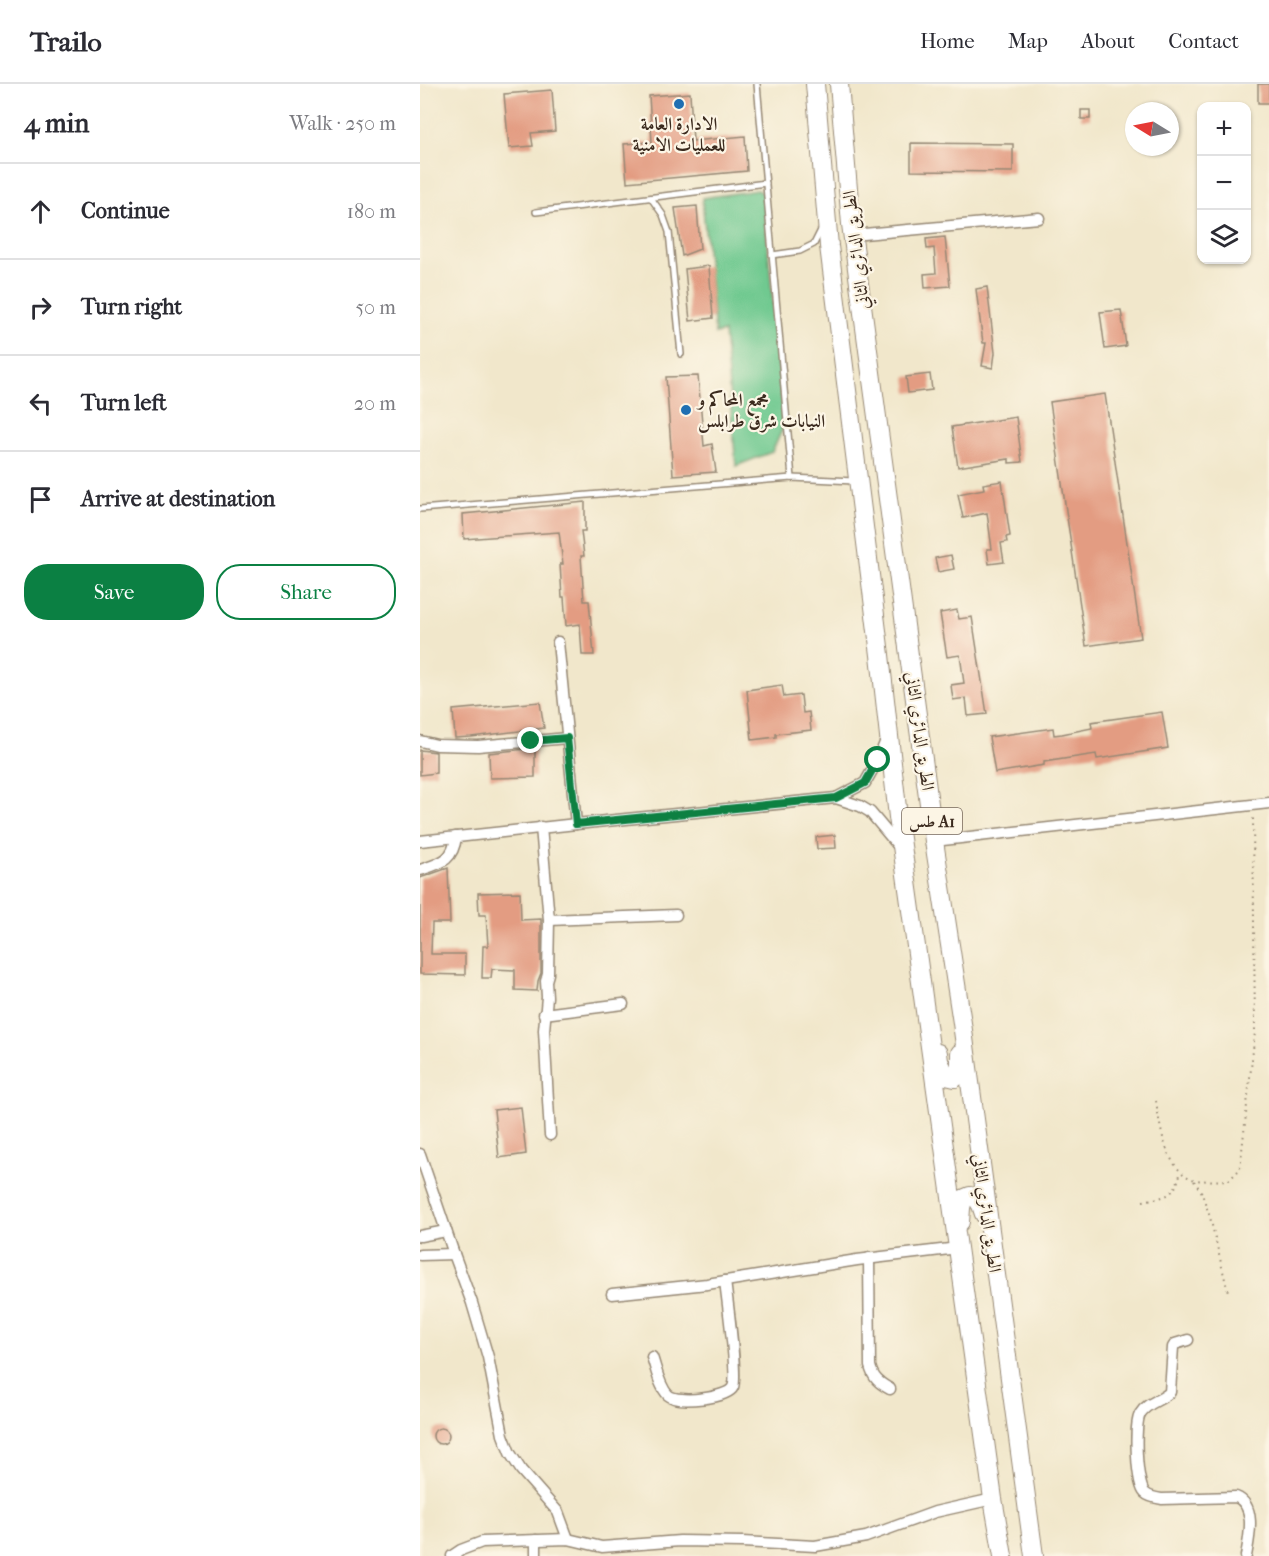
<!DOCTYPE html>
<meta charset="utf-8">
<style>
:root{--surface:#fff;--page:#f7f7f7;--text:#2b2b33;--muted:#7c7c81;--line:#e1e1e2;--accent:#0b8043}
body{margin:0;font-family:"IM FELL French Canon",Amiri,serif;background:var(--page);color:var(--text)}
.controls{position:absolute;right:18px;top:18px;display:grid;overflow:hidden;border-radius:12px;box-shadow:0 2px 4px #0004}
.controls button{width:54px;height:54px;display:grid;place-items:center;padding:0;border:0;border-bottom:2px solid var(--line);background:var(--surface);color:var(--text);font:30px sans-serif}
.compass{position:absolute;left:705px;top:18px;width:54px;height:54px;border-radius:50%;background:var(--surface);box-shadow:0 2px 4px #0004;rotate:280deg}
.stop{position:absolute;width:18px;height:18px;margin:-14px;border:4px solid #0b8043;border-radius:50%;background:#fff}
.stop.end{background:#0b8043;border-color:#fff;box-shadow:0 2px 6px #0008}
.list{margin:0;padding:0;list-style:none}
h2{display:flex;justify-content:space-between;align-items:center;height:78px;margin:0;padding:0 24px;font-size:26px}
h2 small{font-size:20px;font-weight:400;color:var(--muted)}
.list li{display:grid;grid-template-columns:39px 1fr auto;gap:18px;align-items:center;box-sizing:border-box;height:96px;padding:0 24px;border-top:2px solid var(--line)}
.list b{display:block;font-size:22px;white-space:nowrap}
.list em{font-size:20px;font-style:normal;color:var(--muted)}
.actions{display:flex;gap:12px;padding:18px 24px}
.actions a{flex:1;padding:14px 0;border:2px solid var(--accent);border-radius:24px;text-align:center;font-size:21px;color:var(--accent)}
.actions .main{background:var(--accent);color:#fff}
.icon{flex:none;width:33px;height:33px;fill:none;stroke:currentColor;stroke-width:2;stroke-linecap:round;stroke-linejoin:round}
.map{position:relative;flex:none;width:849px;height:1472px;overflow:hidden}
header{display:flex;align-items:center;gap:36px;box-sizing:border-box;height:84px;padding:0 30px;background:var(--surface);border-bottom:2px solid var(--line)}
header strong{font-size:28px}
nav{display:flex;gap:33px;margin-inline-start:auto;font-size:21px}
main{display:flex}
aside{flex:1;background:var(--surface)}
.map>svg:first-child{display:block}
</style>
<header>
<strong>Trailo</strong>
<nav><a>Home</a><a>Map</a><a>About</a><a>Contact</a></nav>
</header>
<main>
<aside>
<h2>4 min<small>Walk · 250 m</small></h2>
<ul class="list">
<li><svg class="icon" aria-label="ahead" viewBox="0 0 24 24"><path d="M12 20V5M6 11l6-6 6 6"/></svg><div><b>Continue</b></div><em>180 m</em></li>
<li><svg class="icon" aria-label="right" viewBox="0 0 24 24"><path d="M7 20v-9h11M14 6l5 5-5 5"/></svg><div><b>Turn right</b></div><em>50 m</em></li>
<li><svg class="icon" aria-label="left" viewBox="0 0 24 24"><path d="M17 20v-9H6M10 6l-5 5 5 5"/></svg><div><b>Turn left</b></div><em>20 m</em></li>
<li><svg class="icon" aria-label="arrive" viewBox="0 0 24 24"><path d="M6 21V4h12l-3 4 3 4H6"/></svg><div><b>Arrive at destination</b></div></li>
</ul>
<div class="actions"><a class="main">Save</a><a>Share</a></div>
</aside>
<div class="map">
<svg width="849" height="1472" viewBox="0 0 849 1472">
<rect width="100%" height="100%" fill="#fcf5e5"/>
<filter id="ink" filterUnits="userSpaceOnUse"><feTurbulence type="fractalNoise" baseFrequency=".0167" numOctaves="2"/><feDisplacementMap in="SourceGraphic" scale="12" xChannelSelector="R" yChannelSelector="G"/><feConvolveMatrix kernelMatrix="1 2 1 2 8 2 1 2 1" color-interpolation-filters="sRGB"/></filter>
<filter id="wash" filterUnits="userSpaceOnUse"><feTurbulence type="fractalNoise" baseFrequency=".008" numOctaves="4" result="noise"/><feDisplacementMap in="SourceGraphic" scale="24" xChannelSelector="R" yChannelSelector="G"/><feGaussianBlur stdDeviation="1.35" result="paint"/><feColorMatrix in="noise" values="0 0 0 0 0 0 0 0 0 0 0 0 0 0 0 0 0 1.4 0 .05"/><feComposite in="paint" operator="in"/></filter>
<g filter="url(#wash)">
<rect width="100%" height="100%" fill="#f1e7cb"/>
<!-- green -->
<polygon fill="#70c990" stroke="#567a57" stroke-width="1.5" points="338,106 343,110 364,342 352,368 316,382 304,248 295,250 282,114"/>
<g id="blocks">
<!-- building -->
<g fill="#e39c82">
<rect x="838" y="0" width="11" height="19"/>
<polygon points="132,6 135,47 111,49 113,62 89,64 84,10"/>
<polygon points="270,9 273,57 325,52 327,87 207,98 204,60 232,58 229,12"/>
<rect x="661" y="26" width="9" height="9"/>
<polygon points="491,59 593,60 593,88 491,87"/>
<polygon points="277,122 280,165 262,172 255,124"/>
<polygon points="525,153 530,202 505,204 504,190 516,189 514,164 507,165 506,155"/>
<polygon points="289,182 293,234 270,237 265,185"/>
<polygon points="567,203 575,269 573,284 562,282 566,259 563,259 556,205"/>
<polygon points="701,226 706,262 685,265 680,228"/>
<polygon points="510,290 512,306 488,309 486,293"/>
<polygon points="278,292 284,362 292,360 296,388 253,391 246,293"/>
<polygon points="685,310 721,554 666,562 630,318"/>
<polygon points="596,333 602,378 589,379 589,375 538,383 532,343"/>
<polygon points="582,397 590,452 586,453 587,458 581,459 584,478 569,480 567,465 572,465 567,429 543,434 538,410 564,405 563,400"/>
<polygon points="165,418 165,447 161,447 164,472 161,472 164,517 169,517 174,571 162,571 160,540 146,542 144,513 142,513 140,480 143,480 139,448 44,455 43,430"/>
<polygon points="531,471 534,485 518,488 515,474"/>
<polygon points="537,526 539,535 552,533 567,630 548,632 546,614 533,616 531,601 544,599 540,571 527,573 520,529"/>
<polygon points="362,601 364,613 381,611 383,629 389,628 391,646 356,650 356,653 332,656 327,606"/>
<polygon points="120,618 124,644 51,653 35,654 33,626"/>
<polygon points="742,628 748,664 677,675 676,670 624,678 624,681 575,689 569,653 633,644 634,651 642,650 672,644 671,638"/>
<polygon points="115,664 115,693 70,694 69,669"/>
<polygon points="0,666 16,668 16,689 0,691"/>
<polygon points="415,751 416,764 397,765 396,753"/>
<polygon points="28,784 30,839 12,839 11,870 45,870 45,891 0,890 0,794"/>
<polygon points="100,808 101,836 121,835 121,889 118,897 117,907 95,906 95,886 72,885 71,894 62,894 63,862 68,862 66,831 59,831 58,809"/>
<polygon points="101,1023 106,1070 79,1074 74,1026"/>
<circle cx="21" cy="1352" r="8"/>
</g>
</g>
</g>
<g filter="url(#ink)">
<use href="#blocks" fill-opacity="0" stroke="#968874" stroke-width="1.5"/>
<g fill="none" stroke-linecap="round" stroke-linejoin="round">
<!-- service casing -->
<g stroke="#968874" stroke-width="8">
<g id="service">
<polyline points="337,0 372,394"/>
<polyline points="231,114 243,131 249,148 261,270"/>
<polyline points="116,128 346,99"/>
<polyline points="352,171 380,167 394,160 402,144"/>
<polyline points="0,425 372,394 434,397"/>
</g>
</g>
<!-- minor casing -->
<g stroke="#968874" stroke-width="13">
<g id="minor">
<polyline points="433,151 619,134"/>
<polyline points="138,558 156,740"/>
<polyline points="0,657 17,661 58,662 147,654"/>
<polyline points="416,714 445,699 458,676 467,654"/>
<polyline points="121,743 129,836 256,831"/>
<polyline points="0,757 156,740 416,714 440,722 450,728 481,765"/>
<polyline points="514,757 849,719"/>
<path d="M 0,786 C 21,779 33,777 36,753"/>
<polyline points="129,836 128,890 126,897 127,913 124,946 130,1051"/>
<polyline points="124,930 203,920"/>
<polyline points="0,1070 34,1170 52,1219 68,1273 83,1351 90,1369 101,1386 138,1428 148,1455"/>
<polyline points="0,1152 26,1147"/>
<polyline points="0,1171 34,1170"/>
<path d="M 449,1174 L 450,1282 C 453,1294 459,1299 470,1305"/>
<polyline points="192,1210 287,1200 437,1176 538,1164"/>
<path d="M 768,1256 L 755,1260 L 753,1263 L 750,1308 C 741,1317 727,1318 720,1330 C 714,1341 716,1400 725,1409 C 729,1413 736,1414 742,1415 L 816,1413 C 837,1421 829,1455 826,1472"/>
<path d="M 232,1273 C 236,1284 239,1302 248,1311 C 258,1320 308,1314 313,1303 C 318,1293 307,1214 305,1197"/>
<polyline points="116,1456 116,1472"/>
<polyline points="32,1472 41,1466 62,1458 148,1455 182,1463 260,1457 322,1458 395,1462 446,1453 515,1428 573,1415"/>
</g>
</g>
<!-- trunk casing -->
<g stroke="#968874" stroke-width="20">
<g id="trunk">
<polyline points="395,0 409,162 460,571 478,733 573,1415 583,1472"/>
<polyline points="419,0 431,140 462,370 514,757 542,939 614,1472"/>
<polyline points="518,969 519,977 526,992 535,994 540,984 540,969"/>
<polyline points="540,1138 541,1124 543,1115 550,1112 556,1113 561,1121 564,1130"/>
</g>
</g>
<!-- path -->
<g stroke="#968874" stroke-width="2" stroke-dasharray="1.5 4.5" stroke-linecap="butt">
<path d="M 736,1017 C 740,1042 745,1084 772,1095 C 781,1098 800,1096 809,1096 L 820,1085 L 835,948 L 833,732"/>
<polyline points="774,1097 781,1107 790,1133 808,1208"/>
<path d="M 723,1117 C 748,1112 754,1114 761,1087"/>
</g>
<!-- service -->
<use href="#service" stroke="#fff" stroke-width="5"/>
<!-- minor -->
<use href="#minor" stroke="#fff" stroke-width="10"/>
<!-- trunk -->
<use href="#trunk" stroke="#fff" stroke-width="18"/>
</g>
</g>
<g fill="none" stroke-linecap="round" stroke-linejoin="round" filter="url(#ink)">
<!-- route -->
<polyline stroke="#0b8043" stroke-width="8" points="111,657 147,654 156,740 416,714 445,699 458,676"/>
</g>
<!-- markers -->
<g fill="#1f6fb2" stroke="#fcf5e5" stroke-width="2">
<circle cx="259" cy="20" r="6"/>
<circle cx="266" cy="326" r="6"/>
</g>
<g text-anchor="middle" stroke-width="4.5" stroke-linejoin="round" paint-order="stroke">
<!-- shield labels -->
<rect fill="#fcf5e5" stroke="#75675a" stroke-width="1.5" x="482" y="724" width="60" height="26" rx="4.5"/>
<g font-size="16" font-weight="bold" fill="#3b2a1e">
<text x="512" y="743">طس A1</text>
</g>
<!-- poi labels -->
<g font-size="18" font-weight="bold" fill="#3b2a1e" stroke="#fcf5e5">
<text x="259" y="46">الادارة العامة<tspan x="259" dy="21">للعمليات الامنية</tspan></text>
<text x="278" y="322" text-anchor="start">مجمع المحاكم و<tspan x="278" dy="21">النيابات شرق طرابلس</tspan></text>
</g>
<!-- street labels -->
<g font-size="18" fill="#3b2a1e" stroke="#fcf5e5">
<text transform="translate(436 166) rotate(-97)" y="6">الطريق الدائري الثاني</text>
<text transform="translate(500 647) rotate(82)" y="6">الطريق الدائري الثاني</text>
<text transform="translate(567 1129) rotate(82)" y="6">الطريق الدائري الثاني</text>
</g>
</g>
</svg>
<div class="controls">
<button>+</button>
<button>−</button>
<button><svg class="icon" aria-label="layers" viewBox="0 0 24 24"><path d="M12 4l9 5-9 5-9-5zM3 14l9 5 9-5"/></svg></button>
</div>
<svg class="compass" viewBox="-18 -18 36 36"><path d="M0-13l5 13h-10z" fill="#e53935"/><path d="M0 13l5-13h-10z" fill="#7c7c81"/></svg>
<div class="stop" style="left:458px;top:676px"></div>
<div class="stop end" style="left:111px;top:657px"></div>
</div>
</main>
